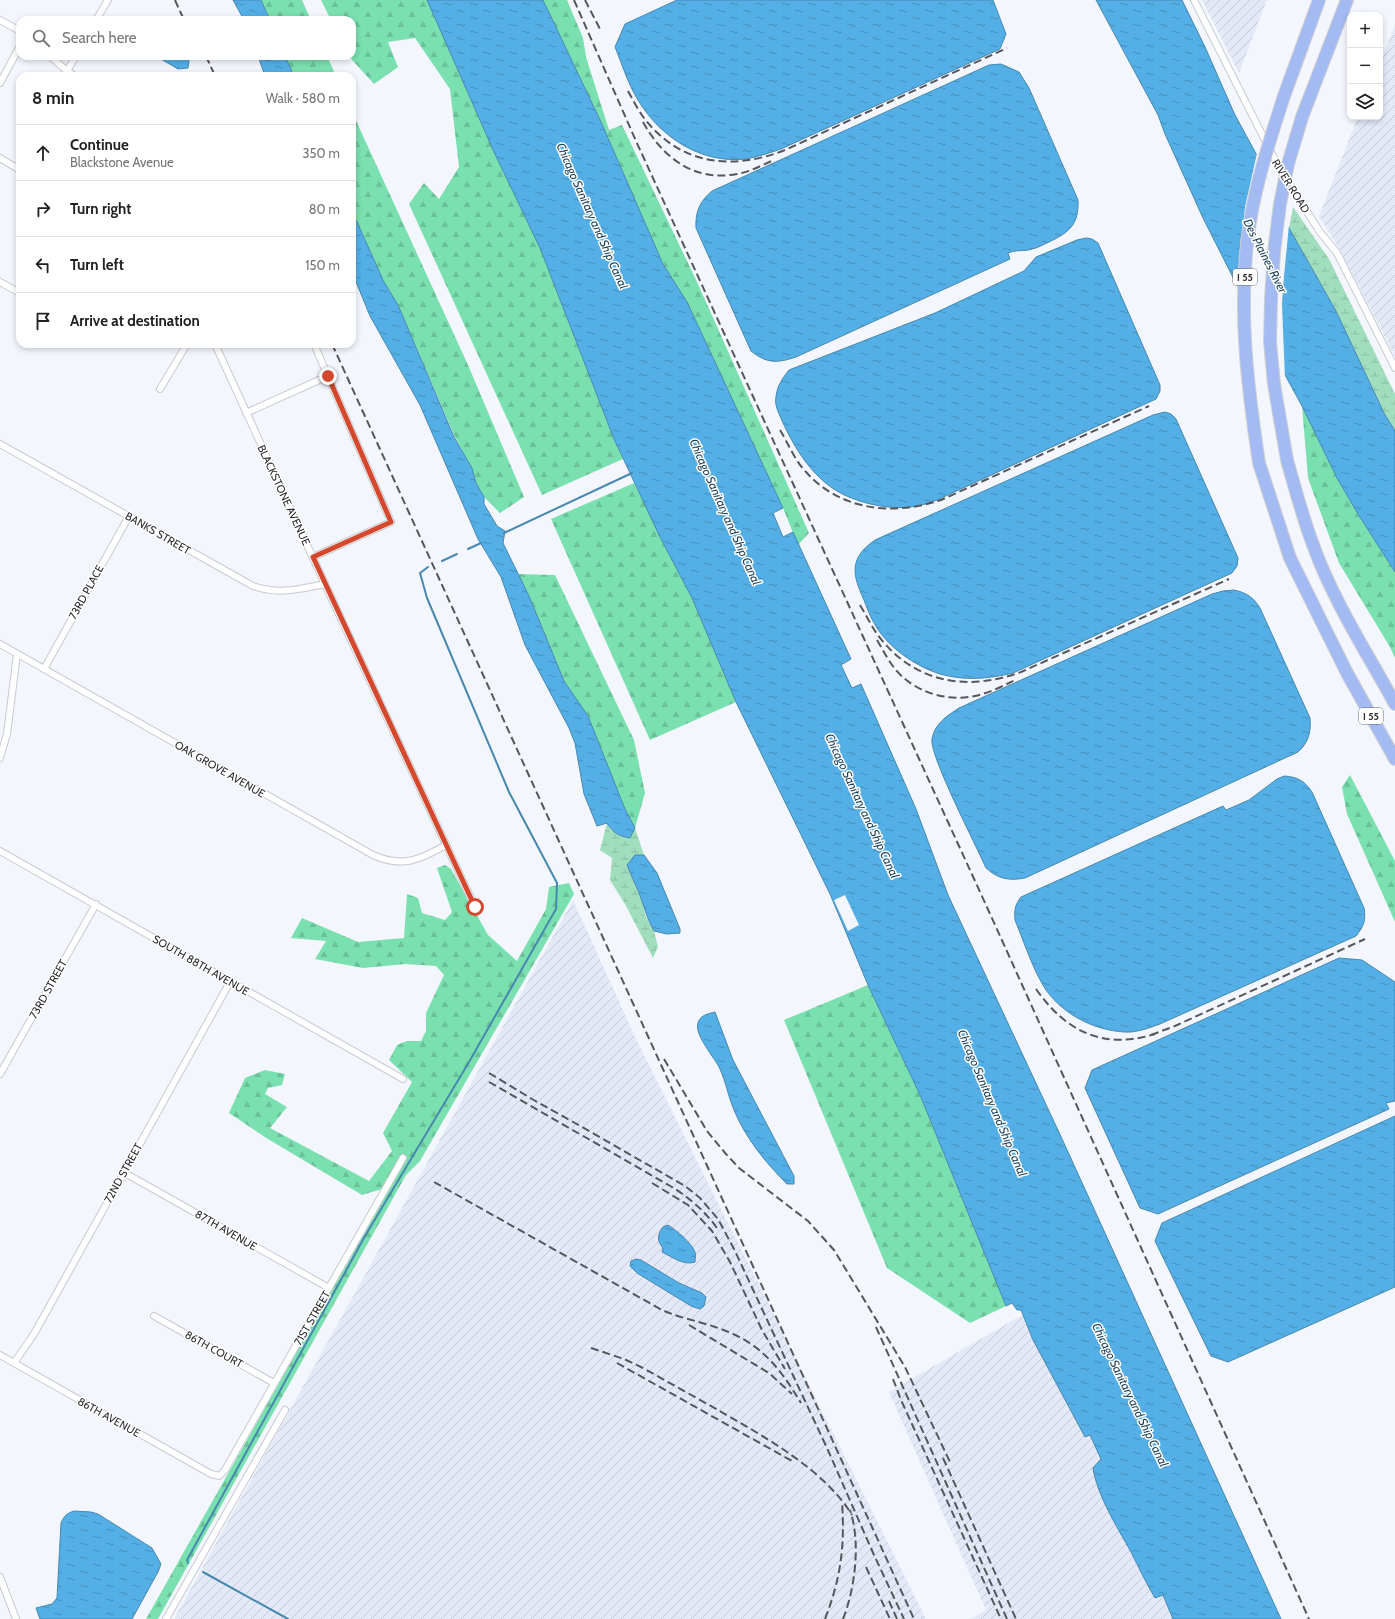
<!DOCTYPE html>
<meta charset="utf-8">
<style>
:root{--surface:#fff;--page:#f2f2f2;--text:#222;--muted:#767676;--line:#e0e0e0}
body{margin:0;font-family:Cabin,sans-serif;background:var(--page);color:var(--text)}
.controls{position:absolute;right:12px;top:12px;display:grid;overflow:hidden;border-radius:8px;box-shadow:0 2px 6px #0003}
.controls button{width:36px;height:36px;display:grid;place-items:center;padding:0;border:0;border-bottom:1px solid var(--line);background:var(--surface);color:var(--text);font:20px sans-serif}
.stop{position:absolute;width:12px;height:12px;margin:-9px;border:3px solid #d4492d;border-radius:50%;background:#fff}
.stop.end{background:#d4492d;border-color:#fff;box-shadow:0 1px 4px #0008}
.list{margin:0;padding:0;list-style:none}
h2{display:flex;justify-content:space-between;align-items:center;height:52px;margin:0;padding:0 16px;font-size:17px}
h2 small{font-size:13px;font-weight:400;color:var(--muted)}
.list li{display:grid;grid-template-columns:26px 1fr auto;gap:12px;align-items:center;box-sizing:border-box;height:56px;padding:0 16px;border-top:1px solid var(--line)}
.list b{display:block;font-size:15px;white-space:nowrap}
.list p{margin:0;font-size:13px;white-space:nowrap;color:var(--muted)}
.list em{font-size:13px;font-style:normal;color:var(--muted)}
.icon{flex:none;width:22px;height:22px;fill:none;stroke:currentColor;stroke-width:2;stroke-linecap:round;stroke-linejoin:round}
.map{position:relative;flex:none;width:1395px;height:1619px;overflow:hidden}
.search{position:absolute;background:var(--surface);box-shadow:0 2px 6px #0003;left:16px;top:16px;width:340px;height:44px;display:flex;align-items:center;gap:10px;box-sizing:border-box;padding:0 14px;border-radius:12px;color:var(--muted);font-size:15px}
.panel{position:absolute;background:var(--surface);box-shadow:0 2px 6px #0003;left:16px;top:72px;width:340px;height:276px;border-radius:12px}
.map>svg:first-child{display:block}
</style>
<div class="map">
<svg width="1395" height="1619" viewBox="0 0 1395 1619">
<defs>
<pattern id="industrial-furrows" width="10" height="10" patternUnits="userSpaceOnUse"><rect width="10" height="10" fill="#e3e9f7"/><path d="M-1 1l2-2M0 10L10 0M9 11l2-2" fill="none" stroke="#c3c8d4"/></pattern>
<pattern id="forest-firs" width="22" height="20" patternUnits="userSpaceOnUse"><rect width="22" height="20" fill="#7be0b0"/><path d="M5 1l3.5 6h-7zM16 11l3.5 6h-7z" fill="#6ac098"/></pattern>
<pattern id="wetland-marsh" width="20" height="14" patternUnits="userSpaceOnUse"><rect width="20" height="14" fill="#a0debe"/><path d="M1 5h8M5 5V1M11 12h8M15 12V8" fill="none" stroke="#8abfa4"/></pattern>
<pattern id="water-ripples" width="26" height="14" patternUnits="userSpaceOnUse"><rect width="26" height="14" fill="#53afe6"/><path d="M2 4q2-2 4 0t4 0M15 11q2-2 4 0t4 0" fill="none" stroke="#458fbb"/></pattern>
</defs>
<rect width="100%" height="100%" fill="#f3f6fd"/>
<!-- industrial -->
<g fill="url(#industrial-furrows)">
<polygon points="1202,0 1267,0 1239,73"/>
<polygon points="1395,25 1395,356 1339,248 1319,216 1358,117 1380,117 1380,63"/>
<polygon points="573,900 636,1039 926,1619 174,1619"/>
<polygon points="1022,1315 1033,1340 1085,1437 1090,1435 1101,1459 1093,1468 1095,1478 1119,1531 1131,1552 1144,1580 1155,1598 1163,1595 1173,1619 971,1619 986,1610 889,1392"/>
</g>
<!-- forest -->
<g fill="url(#forest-firs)">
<polygon points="261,0 302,0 311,20 270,20"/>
<polygon points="321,0 427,0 494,152 540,248 614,439 623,459 542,495 409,204 424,183 439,199 459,167 450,89 415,38 388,42 398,67 374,84 353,61 350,56 352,56 352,20 331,20"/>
<polygon points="543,0 567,0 583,38 586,57 609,130 622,125 698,284 809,533 798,545 783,508 687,302 663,264 601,122"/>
<polygon points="285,56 327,56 336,76 294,76"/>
<polygon points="352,112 468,365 524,497 500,513 484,497 476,483 472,468 455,437 398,305 384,282 352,211"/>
<polygon points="1302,406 1337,478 1358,514 1395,572 1395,658 1390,647 1339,563 1308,478"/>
<polygon points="634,483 692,598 736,702 650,740 551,519"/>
<polygon points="517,574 555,575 634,740 645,793 635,828 625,809 588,716 564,681 529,596"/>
<polygon points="1350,775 1395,861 1395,922 1347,814 1342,787"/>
<polygon points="445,865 451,869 488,935 517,961 546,909 549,887 569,883 574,894 420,1161 406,1175 158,1619 146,1619 384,1197 382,1189 362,1195 268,1139 229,1113 245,1078 265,1070 285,1074 282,1085 268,1088 265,1094 287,1107 270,1128 369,1181 392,1151 383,1133 412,1082 389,1060 397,1045 407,1041 421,1041 426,1031 426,1013 444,975 436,966 405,964 363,968 315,959 326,941 291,938 302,918 358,942 404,938 407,894 418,898 422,913 445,920 452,912 437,868"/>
<polygon points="868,985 920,1095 1006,1306 970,1323 887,1268 784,1020"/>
</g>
<!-- wetland -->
<g fill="url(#wetland-marsh)">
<polygon points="1293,207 1329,259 1395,394 1395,431 1384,413 1336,311 1289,228"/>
<polygon points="607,823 611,830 630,837 635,828 644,855 635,856 627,865 643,904 645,915 654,931 658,947 653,958 625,904 610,880 612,858 600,850"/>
</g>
<!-- water -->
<g fill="url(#water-ripples)" stroke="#4788af">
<polygon points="233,0 261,0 270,20 244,20"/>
<path d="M 427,0 L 543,0 L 601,122 L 663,264 L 687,302 L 783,508 L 773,513 L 783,537 L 793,532 L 851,659 L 841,665 L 852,688 L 861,684 L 916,809 L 948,895 L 1063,1141 L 1281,1619 L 1173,1619 L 1163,1595 L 1155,1598 C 1146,1583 1139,1568 1131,1552 C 1117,1527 1097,1495 1093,1468 L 1101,1459 L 1090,1435 L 1085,1437 L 1033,1340 L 1021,1310 L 1017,1310 L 1012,1303 L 1006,1306 L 920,1095 L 868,985 L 830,894 L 736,702 L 692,598 L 660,537 L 614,439 L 540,248 L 494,152 Z"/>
<path d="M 677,0 L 993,0 L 1006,34 L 1000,49 L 781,149 C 769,153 758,157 745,159 C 701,164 660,137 638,100 C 628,84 622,64 615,47 L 625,24 Z"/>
<polygon points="1096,0 1182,0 1205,47 1235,115 1260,161 1289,228 1336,311 1384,413 1395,431 1395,572 1358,514 1337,478 1302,406 1249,309 1203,218 1165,134 1158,115"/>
<polygon points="156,56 187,56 189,61 188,68 178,69"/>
<polygon points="258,56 285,56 294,76 265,76"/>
<path d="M 1001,64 L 1019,72 L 1029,88 L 1078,200 C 1079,224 1070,232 1049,242 C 1044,244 1038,248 1032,249 C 1024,252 1018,249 1008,253 L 1010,259 L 796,357 C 778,363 767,364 751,351 L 696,228 C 695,212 700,201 712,191 L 989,65 Z"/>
<path d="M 352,211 L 384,282 L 398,305 L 454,437 L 472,468 L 476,483 L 484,497 L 484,504 L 497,526 L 505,531 L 503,543 L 529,596 L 564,681 L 588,716 L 625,809 L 635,828 L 630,838 C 619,836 613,833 607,823 L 597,826 L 584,794 L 575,743 L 569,728 L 525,645 L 501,577 L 478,539 L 420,405 L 370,316 L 352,272 Z"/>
<path d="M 1086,238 L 1092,239 L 1098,243 L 1160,385 L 1160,391 L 1156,399 L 937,500 C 930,502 924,505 917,506 C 897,510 872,506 854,499 C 819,487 798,455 783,423 C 780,415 774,406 776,397 C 777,386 782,379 789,370 L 935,313 L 1024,271 L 1036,257 L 1077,240 Z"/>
<path d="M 1165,412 L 1171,414 L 1176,419 L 1238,558 L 1237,566 L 1232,573 L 1013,673 C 988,679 965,681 940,674 C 915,666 887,647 874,623 C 870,616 867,608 864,600 C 852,574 849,558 875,540 L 1153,415 Z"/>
<path d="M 1234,590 C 1247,593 1253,597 1260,608 L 1310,718 C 1311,732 1309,742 1298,752 L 1025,878 C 1009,881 998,879 986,868 C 977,847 929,755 932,739 C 935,723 947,716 959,708 L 1212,594 L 1223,591 Z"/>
<path d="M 1284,776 C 1297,777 1304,780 1312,792 L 1364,908 C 1366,920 1364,926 1356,936 L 1160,1024 C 1149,1028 1136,1033 1124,1032 C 1094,1030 1064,1015 1046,990 C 1033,970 1024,942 1015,920 C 1014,910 1015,905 1021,897 L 1223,806 L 1226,810 L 1249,800 L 1277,779 Z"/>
<path d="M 635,855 L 644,855 L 657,873 L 680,929 L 680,933 L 667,934 L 654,931 C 649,922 646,914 643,904 C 639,891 632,878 627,865 Z"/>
<polygon points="1339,958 1362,960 1395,982 1395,1101 1386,1103 1389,1109 1158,1214 1140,1208 1085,1088 1092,1070"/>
<path d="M 715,1012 L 733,1060 L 794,1176 L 794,1184 L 787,1184 C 766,1163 746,1139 734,1110 C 728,1096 726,1082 720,1069 C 715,1058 694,1035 698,1023 C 700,1015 708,1014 715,1012 Z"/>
<polygon points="1395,1116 1395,1287 1228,1362 1211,1356 1155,1241 1162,1223"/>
<path d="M 668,1225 C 677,1231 691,1242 695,1252 C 696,1255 695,1259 695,1262 C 684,1266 672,1257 662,1252 L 663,1248 C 656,1240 658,1234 663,1227 Z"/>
<polygon points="636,1259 641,1260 679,1283 702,1293 706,1297 704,1306 700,1309 691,1306 637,1273 630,1266 631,1261"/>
<path d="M 74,1511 L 91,1512 L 98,1514 L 152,1548 L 161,1564 L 158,1572 L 132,1619 L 40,1619 L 36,1608 L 52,1604 L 57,1598 L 61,1523 C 64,1516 67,1513 74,1511 Z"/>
</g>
<!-- pier -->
<g fill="#f3f6fd">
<polygon points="1257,153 1289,225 1284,276 1282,304 1285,379 1237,289 1245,207"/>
<polygon points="845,895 859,925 848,931 834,900"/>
</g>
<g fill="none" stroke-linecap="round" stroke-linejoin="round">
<!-- stream -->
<g stroke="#4788af" stroke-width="2">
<polyline points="504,533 632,473"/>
<polyline points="468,549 481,543"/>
<polyline points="442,561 457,554"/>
<polyline points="188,1563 187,1560 365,1236 469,1062 556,909 557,883 509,792 427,598 420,573 428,567"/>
<polyline points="203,1572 288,1619"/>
</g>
<!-- street casing -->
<g stroke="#c7cad1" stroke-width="8">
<g id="street">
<polyline points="1194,0 1280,170 1320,232 1337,253 1395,368"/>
<polyline points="0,20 20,31"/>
<polyline points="96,20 108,0"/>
<polyline points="50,56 67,71 75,76"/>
<polyline points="67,71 76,56"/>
<polyline points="0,83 20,46"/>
<polyline points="0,158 20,170"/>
<polyline points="0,282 20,293"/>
<polyline points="215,344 325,584 475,907"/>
<polyline points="160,389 187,344"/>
<polyline points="246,413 328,376"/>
<path d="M 0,444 L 253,586 C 279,595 299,589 325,584"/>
<polyline points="313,557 391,522 314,344"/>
<path d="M 0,644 L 373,855 C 402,868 420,860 446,845"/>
<polyline points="44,669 129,516"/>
<polyline points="0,758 7,734 17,654"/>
<polyline points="0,851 403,1079"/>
<polyline points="0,1074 96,904"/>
<polyline points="123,1172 329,1288"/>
<polyline points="154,1316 274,1383"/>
<polyline points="0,1355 211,1474 219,1476 225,1470 403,1158"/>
<polyline points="14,1363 34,1334 230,982"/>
<polyline points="0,1577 16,1619"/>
<polyline points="166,1619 285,1410"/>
</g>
</g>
<!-- highway casing -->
<g stroke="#d1d1d1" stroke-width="14">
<g id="highway">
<polyline points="1284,96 1319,0"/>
<polyline points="1302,117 1347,0"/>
<path d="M 1287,460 C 1295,488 1302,515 1312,542 C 1332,599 1366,651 1395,704"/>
<polyline points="1259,463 1290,558 1347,673 1395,759"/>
</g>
</g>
<!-- street -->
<use href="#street" stroke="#fff" stroke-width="6"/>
<!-- highway -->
<use href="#highway" stroke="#a4baf2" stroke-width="12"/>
<!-- rail -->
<g stroke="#56575b" stroke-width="2" stroke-dasharray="8 4" stroke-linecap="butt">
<polyline points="175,0 184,20"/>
<polyline points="574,0 636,141 986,905 1309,1619"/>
<polyline points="585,0 600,29"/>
<polyline points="206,56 215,76"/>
<path d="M 628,91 C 633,100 638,110 644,118 C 680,165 732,171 785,150 L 1007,48"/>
<path d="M 643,122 C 663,158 694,182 737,174 C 750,172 762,165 774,160"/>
<polyline points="332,344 914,1619"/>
<path d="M 780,430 C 788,443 795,461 806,472 C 841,511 894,516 941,500 L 1149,406"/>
<path d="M 860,605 C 866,615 871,625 877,634 C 913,683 967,692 1021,672 L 1229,579"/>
<path d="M 877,640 C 883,650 888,660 895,669 C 914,692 946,702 975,696 C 989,693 1003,686 1015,680"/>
<path d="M 1036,989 C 1066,1032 1104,1050 1155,1034"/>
<polyline points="1151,1035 1175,1026 1365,939"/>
<polyline points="664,1059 707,1131 726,1154 739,1168 808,1221 834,1250 905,1367 950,1462"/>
<polyline points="489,1073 532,1099 575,1123 685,1186 700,1198 718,1219 734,1249 827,1448 874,1555 904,1619"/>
<path d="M 489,1082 L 672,1187 C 690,1198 707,1213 719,1231"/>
<path d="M 434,1182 L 662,1310 C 680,1318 698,1321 715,1327 C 759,1341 778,1365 801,1403"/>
<polyline points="652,1183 688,1205 712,1231 730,1262 762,1330 785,1369"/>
<polyline points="689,1325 769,1373 792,1394"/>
<polyline points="876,1327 1007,1619"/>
<path d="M 591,1348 L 624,1359 L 643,1368 C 668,1382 693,1396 718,1410 C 763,1436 824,1469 852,1515"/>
<polyline points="617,1363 792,1461"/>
<polyline points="893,1379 901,1400 1001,1619"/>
<polyline points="943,1458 1016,1619"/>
<polyline points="866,1567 890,1619"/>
<polyline points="889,1601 897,1619"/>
<path d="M 825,1619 C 841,1578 845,1545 842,1502"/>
<path d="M 843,1619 C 855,1589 861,1542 850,1510"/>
</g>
<!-- highway-bridge casing -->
<g stroke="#d1d1d1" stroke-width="14" stroke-linecap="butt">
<g id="highway-bridge">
<polyline points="1287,460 1274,384 1270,342 1271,299 1274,252 1280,204 1288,164 1302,117"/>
<path d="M 1259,463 C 1247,383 1237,302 1250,222 C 1257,178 1271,137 1284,96"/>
</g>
</g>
<!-- highway-bridge -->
<use href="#highway-bridge" stroke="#a4baf2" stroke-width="12"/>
</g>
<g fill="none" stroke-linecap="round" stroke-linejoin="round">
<!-- route -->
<polyline stroke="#d4492d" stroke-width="5" points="328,376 391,522 313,557 475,907"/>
</g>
<g text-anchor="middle" stroke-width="3" stroke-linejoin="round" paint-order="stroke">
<!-- shield labels -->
<g fill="#fff" stroke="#6b6c6e" stroke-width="1">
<rect x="1233" y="269" width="24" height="16" rx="3"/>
<rect x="1359" y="708" width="24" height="16" rx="3"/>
</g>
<g font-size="10" font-weight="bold" fill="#2c2d30">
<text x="1245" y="281">I 55</text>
<text x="1371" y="720">I 55</text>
</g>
<!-- street labels -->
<g font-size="11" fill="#2c2d30" stroke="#fff">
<text transform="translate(1291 186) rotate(58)" y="4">RIVER ROAD</text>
<text transform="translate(284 495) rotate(65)" y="4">BLACKSTONE AVENUE</text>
<text transform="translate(158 533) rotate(30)" y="4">BANKS STREET</text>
<text transform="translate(86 592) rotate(-61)" y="4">73RD PLACE</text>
<text transform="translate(220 769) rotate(30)" y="4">OAK GROVE AVENUE</text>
<text transform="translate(201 965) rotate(30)" y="4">SOUTH 88TH AVENUE</text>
<text transform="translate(48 989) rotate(-61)" y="4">73RD STREET</text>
<text transform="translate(123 1173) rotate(-61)" y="4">72ND STREET</text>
<text transform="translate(226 1230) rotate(30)" y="4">87TH AVENUE</text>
<text transform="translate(312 1318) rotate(-60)" y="4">71ST STREET</text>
<text transform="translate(214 1349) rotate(29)" y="4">86TH COURT</text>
<text transform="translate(109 1417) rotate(29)" y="4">86TH AVENUE</text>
</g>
<!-- water labels -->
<g font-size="12" font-style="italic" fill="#183f56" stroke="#fff">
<text transform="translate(592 216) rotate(66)" y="4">Chicago Sanitary and Ship Canal</text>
<text transform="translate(1265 256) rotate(63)" y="4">Des Plaines River</text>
<text transform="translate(725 512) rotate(66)" y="4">Chicago Sanitary and Ship Canal</text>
<text transform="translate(862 806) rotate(65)" y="4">Chicago Sanitary and Ship Canal</text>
<text transform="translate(992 1103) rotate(67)" y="4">Chicago Sanitary and Ship Canal</text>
<text transform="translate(1130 1395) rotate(64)" y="4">Chicago Sanitary and Ship Canal</text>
</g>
</g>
</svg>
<div class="controls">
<button>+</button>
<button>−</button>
<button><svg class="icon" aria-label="layers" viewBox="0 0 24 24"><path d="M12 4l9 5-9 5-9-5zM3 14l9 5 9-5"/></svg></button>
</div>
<div class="stop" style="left:475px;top:907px"></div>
<div class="stop end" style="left:328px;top:376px"></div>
<div class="search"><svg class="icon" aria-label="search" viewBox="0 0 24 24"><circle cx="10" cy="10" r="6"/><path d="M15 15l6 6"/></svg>Search here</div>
<section class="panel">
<h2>8 min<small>Walk · 580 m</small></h2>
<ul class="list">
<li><svg class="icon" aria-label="ahead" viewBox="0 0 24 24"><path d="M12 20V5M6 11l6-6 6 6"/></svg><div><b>Continue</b><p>Blackstone Avenue</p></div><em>350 m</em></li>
<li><svg class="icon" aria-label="right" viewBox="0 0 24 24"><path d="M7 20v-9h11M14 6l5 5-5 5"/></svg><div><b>Turn right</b></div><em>80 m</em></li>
<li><svg class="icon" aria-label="left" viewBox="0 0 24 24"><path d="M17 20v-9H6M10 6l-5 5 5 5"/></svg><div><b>Turn left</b></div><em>150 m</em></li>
<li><svg class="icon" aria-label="arrive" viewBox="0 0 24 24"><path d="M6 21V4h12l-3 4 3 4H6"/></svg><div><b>Arrive at destination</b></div></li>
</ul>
</section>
</div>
